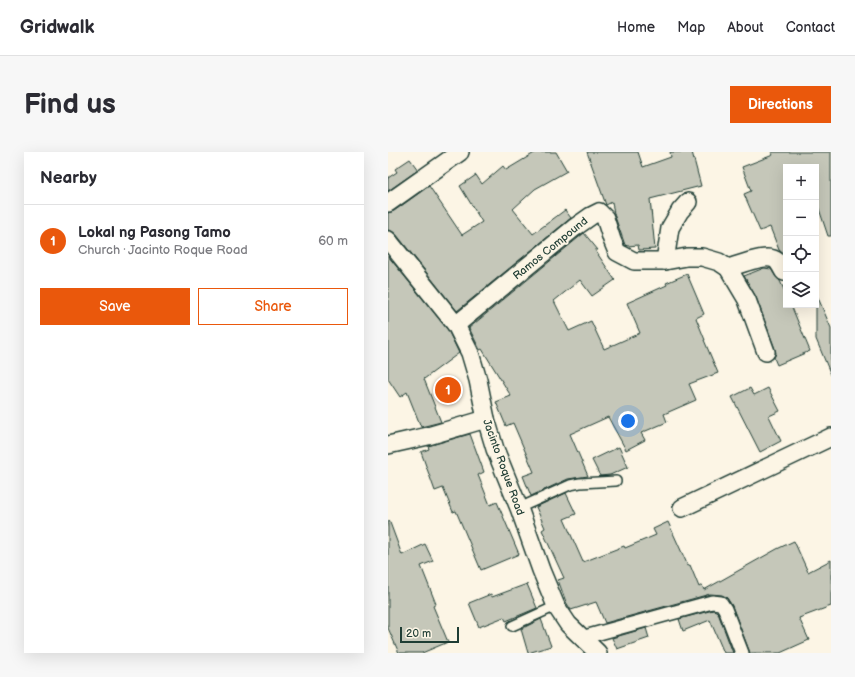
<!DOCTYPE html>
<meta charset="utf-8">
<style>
:root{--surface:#fff;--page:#f7f7f7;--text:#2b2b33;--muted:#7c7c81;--line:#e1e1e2;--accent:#ea580c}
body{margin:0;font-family:"Balsamiq Sans",sans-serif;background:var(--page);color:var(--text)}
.controls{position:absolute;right:12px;top:12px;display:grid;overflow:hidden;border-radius:0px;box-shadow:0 4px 16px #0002}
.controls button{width:36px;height:36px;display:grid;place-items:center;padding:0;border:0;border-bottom:1px solid var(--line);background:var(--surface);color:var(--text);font:20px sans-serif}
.scale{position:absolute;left:12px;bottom:10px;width:59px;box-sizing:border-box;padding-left:4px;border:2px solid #1f3d34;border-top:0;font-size:11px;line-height:14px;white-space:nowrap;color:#1f3d34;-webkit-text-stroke:3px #fcf5e5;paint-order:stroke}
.you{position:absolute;left:240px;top:269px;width:14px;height:14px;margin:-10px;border:3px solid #fff;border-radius:50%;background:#1a73e8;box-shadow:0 0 0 6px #1a73e833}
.badge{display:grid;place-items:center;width:26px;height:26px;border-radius:50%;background:var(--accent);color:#fff;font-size:13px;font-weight:700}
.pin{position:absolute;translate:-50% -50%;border:2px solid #fff;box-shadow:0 1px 4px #0006}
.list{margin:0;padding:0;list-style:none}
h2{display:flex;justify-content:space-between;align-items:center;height:52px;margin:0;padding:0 16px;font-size:17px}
h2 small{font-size:13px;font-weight:400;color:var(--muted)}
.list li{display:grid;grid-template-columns:26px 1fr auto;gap:12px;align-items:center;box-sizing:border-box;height:72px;padding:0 16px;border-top:1px solid var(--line)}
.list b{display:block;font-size:15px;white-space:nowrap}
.list p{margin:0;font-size:13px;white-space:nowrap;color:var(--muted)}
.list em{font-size:13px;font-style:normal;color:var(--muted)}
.actions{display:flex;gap:8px;padding:12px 16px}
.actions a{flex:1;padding:9px 0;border:1px solid var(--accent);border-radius:0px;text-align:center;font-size:14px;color:var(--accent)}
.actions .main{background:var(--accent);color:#fff}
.icon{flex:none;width:22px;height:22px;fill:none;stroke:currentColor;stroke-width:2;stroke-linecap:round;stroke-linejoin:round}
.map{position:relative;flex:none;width:443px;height:501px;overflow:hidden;border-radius:0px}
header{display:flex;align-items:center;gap:24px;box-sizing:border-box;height:56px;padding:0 20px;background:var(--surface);border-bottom:1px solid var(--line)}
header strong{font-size:19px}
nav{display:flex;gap:22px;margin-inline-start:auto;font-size:14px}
.intro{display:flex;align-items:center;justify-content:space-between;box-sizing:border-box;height:96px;padding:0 24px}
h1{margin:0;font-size:28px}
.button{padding:10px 18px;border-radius:0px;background:var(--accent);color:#fff;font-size:14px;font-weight:700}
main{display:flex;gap:24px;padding:0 24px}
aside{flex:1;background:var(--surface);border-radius:0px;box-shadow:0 4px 16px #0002}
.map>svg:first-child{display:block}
</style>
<header>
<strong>Gridwalk</strong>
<nav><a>Home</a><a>Map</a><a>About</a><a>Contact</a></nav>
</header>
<div class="intro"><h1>Find us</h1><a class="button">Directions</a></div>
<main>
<aside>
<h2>Nearby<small></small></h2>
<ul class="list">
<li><span class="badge">1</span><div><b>Lokal ng Pasong Tamo</b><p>Church · Jacinto Roque Road</p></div><em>60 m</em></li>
</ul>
<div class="actions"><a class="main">Save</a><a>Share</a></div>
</aside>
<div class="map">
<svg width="443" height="501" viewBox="0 0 443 501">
<rect width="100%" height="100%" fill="#fcf5e5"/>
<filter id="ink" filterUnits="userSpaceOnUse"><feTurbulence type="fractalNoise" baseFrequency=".025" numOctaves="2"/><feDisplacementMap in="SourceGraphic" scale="8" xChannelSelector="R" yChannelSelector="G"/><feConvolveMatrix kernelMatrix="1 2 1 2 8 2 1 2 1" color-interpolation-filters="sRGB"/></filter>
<g filter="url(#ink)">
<!-- building -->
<g fill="#c5c7b9" stroke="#1f3d34">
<polygon points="148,0 168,0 179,19 147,37 125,57 145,82 177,58 183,66 69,159 8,82 4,79 0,78 0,61 6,59 41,34 74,83 94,70 72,34 88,23 94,32 115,14 118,18"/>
<polygon points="199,0 250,0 255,15 283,5 282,0 304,0 313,34 262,47 267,97 251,98 250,93 240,94 237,93 226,62 224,50 218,53"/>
<polygon points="383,0 443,0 443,84 440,84 428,48 428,15 398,15 398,104 391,98 382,75 372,79 356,42 363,39 354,15 385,3"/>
<polygon points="22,7 30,18 0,39 0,26 9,20 7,17"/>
<polygon points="196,81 210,98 207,98 227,128 204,144 192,128 166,149 181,179 203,169 216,197 252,181 239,151 279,133 278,131 299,122 316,162 308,166 317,188 316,188 330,221 301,232 308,248 276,262 279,270 253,281 257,288 238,298 220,265 182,282 200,324 180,327 143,344 135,324 146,320 125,271 118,274 108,250 123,244 94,197 92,198 81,176"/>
<polygon points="0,104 60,178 71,201 36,227 53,270 33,275 19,240 12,245 0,227"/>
<polygon points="376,116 383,117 388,125 392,129 398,142 398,153 403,153 422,199 389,213 386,206 388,201 387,197 368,145 356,124"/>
<polygon points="428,141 443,176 443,223 428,187"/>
<polygon points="362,236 366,243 380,236 392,259 381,264 393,289 372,300 344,245"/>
<polygon points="82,282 96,320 90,323 102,353 109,350 131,402 93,418 68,359 65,360 55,336 47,339 33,300 41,297 40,294"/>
<polygon points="231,295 240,315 222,323 212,324 204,308"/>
<polygon points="178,341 188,362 176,367 195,410 236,394 237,396 268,383 265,377 280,370 300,414 302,413 311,435 314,433 316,438 389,397 406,389 420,420 443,408 443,454 411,466 421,488 392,501 362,501 344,454 339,446 334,443 322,442 217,471 208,450 183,458 178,450 170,428 176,426 154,378 157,376 148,355"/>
<polygon points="1,368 14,403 37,392 45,409 33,414 48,452 45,454 60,490 34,501 11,501 0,476 0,369"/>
<polygon points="139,432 149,456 118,469 116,465 91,475 81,451 103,442 104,445"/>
<polygon points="325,458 328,459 330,461 345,501 336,501 322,468 295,479 291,467"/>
<polygon points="153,467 163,494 140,501 133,477"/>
<polygon points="258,476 261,486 229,497 224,486"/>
</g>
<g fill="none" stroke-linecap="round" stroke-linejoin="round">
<!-- service casing -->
<g stroke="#1f3d34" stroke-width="12">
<g id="service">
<polyline points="131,356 182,333 192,331 228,329"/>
<polyline points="124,474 168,454"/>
</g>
</g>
<!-- pedestrian casing -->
<g stroke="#1f3d34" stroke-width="16">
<polyline id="pedestrian" points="193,486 324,450 333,451 337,457 354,501"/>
</g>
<!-- minor casing -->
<g stroke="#1f3d34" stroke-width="20">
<g id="minor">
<polyline points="0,51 72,0"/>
<polyline points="0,88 68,173 82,201 90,228 98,267 107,297 131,356 153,418 168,454 180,472 210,501"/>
<polyline points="277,109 282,76 292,59 300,50"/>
<path d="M 340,116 C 352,113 380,100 389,109 C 392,112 394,117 396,120"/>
<polyline points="68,173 186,76 203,64 211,60 217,66 224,88 229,100 246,109 277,109 299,105 314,105 331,110 340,116 359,148 378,200"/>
<polyline points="0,293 40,284 98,267"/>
<polyline points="294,356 443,285"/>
</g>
</g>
<!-- service -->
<use href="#service" stroke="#fcf5e5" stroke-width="9"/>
<!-- pedestrian -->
<use href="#pedestrian" stroke="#fcf5e5" stroke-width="13"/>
<!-- minor -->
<use href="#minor" stroke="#fcf5e5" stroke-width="17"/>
</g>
</g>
<g text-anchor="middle" stroke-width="4" stroke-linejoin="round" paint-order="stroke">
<!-- street labels -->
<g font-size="11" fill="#1f3d34" stroke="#fcf5e5">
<text transform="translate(162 96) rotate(-39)" y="4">Ramos Compound</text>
<text transform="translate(116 315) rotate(70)" y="4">Jacinto Roque Road</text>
</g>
</g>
</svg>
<div class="controls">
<button>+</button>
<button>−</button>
<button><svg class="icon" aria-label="locate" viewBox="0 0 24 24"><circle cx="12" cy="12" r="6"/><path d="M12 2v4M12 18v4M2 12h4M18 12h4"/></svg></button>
<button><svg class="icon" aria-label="layers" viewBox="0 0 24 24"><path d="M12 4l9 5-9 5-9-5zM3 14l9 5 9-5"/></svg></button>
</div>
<div class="scale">20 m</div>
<div class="you"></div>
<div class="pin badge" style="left:60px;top:238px">1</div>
</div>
</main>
